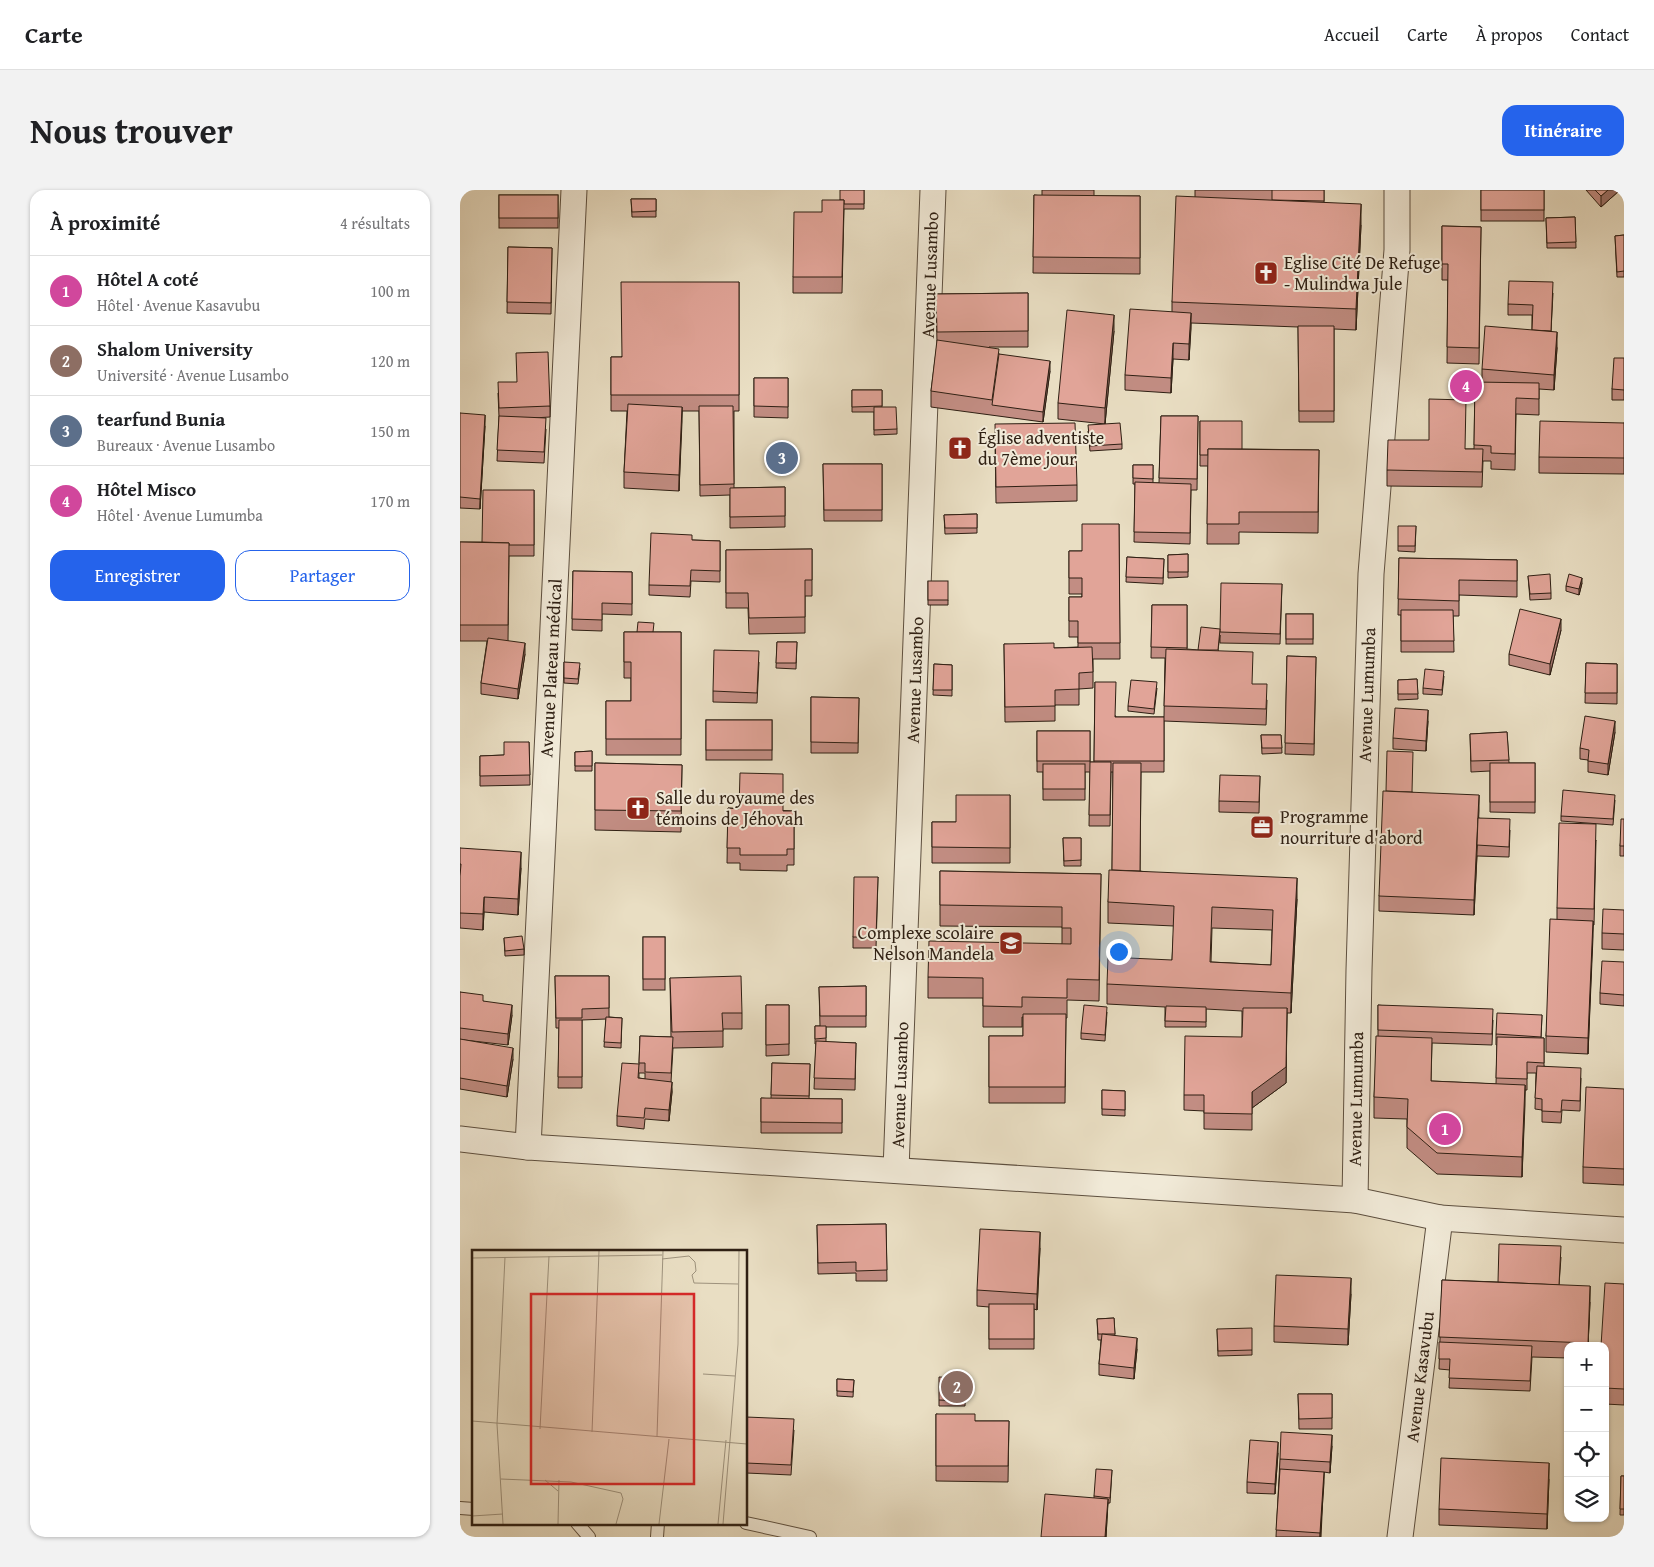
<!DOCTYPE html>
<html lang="fr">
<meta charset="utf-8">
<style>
:root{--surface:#fff;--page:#f2f2f2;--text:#202124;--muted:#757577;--line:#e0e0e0;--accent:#2563eb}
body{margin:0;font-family:"Gentium Book Plus",serif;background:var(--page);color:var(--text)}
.controls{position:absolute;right:15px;bottom:15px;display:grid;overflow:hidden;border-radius:10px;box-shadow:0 1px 4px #0004}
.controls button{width:45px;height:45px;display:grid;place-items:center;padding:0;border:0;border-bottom:1px solid var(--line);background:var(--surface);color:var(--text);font:25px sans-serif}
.you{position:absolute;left:658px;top:761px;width:18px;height:18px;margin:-12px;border:4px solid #fff;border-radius:50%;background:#1a73e8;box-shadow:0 0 0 8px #1a73e833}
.badge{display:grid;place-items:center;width:32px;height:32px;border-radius:50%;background:var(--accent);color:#fff;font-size:16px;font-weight:700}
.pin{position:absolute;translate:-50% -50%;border:2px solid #fff;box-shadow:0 1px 5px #0006}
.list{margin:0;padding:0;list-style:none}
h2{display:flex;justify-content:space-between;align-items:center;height:65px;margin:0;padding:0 20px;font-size:21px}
h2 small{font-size:16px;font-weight:400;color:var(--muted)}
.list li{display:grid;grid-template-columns:32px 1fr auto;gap:15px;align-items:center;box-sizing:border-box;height:70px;padding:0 20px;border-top:1px solid var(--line)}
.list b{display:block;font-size:19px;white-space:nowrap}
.list p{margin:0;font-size:16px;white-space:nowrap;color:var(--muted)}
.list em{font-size:16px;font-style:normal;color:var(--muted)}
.actions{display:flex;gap:10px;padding:15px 20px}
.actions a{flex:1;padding:11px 0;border:1px solid var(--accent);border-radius:15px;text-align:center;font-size:18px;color:var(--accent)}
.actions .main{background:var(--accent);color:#fff}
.icon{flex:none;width:28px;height:28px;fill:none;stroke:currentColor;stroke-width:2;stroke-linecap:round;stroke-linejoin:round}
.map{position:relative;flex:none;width:1164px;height:1347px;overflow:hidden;border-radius:15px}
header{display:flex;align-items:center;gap:30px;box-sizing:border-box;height:70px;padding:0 25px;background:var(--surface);border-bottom:1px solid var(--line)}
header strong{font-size:24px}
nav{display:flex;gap:28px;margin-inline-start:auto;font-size:18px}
.intro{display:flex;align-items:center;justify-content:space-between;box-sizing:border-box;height:120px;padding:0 30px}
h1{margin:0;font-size:35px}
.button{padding:12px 22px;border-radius:15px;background:var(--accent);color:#fff;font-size:18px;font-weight:700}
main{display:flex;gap:30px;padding:0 30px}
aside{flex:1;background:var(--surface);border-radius:15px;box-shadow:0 1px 4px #0004}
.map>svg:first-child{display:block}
</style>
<header>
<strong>Carte</strong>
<nav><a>Accueil</a><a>Carte</a><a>À propos</a><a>Contact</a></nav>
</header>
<div class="intro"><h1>Nous trouver</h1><a class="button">Itinéraire</a></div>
<main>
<aside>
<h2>À proximité<small>4 résultats</small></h2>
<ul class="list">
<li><span class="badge" style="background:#d1479c">1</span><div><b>Hôtel A coté</b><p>Hôtel · Avenue Kasavubu</p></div><em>100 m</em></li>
<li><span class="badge" style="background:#8d6e63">2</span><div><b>Shalom University</b><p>Université · Avenue Lusambo</p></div><em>120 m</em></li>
<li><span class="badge" style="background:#5c6f8a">3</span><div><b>tearfund Bunia</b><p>Bureaux · Avenue Lusambo</p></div><em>150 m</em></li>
<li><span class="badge" style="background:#d1479c">4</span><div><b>Hôtel Misco</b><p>Hôtel · Avenue Lumumba</p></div><em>170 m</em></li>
</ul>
<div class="actions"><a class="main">Enregistrer</a><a>Partager</a></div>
</aside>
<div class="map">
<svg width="1164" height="1347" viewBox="0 0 1164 1347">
<rect width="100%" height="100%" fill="#e9dec3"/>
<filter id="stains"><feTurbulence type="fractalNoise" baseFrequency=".004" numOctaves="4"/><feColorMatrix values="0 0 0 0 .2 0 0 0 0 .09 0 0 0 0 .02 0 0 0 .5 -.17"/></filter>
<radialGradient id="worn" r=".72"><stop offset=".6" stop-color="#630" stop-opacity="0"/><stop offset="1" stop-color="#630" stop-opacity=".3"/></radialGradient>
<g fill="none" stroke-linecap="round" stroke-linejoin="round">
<!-- lane casing -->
<g stroke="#5d4f3f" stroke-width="14">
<g id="lane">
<polyline points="0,1318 14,1319"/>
<polyline points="117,1333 129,1347"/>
<polyline points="286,1333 350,1347"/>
<polyline points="197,1347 198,1333"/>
</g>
</g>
<!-- street casing -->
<g stroke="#5d4f3f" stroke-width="27">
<g id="street">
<polyline points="0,949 68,957 895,1010 980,1028 1164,1040"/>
<polyline points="68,957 114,0"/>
<polyline points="436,980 473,0"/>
<polyline points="895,1010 899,780 911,384 937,60 937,0"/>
<polyline points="940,1347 980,1028"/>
</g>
</g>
<!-- lane -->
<use href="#lane" stroke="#f1ead8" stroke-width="12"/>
<!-- street -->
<use href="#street" stroke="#f1ead8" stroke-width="25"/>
</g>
<!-- wall -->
<g fill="#c28d83" stroke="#2e1f13" fill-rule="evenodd">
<polygon points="404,0 404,19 384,19 382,103 333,103 333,87 362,22 380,10"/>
<polygon points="582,0 634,0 634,6 680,6 680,84 573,83 574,5 582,6"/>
<polygon points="735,0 864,0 864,12 901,35 896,140 874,139 874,232 839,232 838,137 731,133 729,170 713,169 711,203 665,200 665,185 712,122 712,112 735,7"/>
<rect x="1021" y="0" width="63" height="31"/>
<polygon points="1126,0 1160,0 1141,17"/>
<rect x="39" y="5" width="59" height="33"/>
<polygon points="171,9 196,9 196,27 172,27"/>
<polygon points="1115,27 1116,58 1087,58 1086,28"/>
<polygon points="982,36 1021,37 1019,174 987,173 988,90 982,90"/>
<polygon points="1164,45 1164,87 1157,87 1155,46"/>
<polygon points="48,57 92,58 91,124 47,123"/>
<polygon points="279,92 279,221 274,221 274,298 325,297 325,337 270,338 270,305 240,306 239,221 222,221 219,301 164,298 164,282 167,221 151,221 151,167 161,167"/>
<polygon points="568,103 568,157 529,157 539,164 590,181 583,232 471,217 471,201 477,154 476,104"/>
<polygon points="1093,103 1091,141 1097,158 1094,200 1079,199 1079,225 1056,224 1055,280 1031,279 1031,271 1023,271 1022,297 927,296 927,280 1005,259 1014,259 1015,192 1022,192 1022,179 1072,140 1072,125 1048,125 1048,114"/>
<polygon points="654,141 645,234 598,229 598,213"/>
<polygon points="1164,168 1164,210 1152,210 1152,199"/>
<polygon points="294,188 328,188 328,228 294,227"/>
<polygon points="392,200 422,200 422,217 437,239 437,244 414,245 414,222 392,222"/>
<polygon points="38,203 90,216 90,227 73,228 86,239 84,273 37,271 39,227"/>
<polygon points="0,223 25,236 20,319 0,318"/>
<polygon points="701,226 738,226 737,300 731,300 730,354 674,352 675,294 673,294 673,275 693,275 693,293 699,293"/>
<polygon points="740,231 782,259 859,260 858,343 779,342 779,354 747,354 748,276 740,276"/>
<polygon points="1164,233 1164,284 1079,283 1079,267"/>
<polygon points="628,241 662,254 662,259 630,261"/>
<polygon points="535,250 617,295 617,311 536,313"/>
<polygon points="363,274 422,274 422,331 364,331"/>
<polygon points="74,300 74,366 49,366 48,451 65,464 58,509 21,504 21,493 27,451 0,451 0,352 22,352"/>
<polygon points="517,324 517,343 485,344 484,325"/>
<polygon points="659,334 660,469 633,469 633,498 619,499 619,515 595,515 595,531 545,532 544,454 594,458 618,457 618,447 609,447 609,407 622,407 622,404 609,404 609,361 622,361"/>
<polygon points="956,336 955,362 938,361 938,356"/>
<polygon points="232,350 260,351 260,392 231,391 230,407 189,405 189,395"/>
<polygon points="352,359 352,406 345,406 345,443 289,444 288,418 266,418 266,360"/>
<polygon points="728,364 728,387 708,388 708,365"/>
<polygon points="667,367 704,369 703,394 666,392"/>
<polygon points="939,368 1057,370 1057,407 999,405 999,426 993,426 994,462 941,462 941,425 938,425"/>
<polygon points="113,381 172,382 172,425 142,424 142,441 112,440"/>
<polygon points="1068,386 1091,403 1091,409 1070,410"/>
<polygon points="468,391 488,410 488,415 468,415"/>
<polygon points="1122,393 1119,405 1106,401 1106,396"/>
<path d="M 822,394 L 820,454 L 760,453 L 760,445 L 758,460 L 792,494 L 807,510 L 806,535 L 704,531 L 704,582 L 681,582 L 680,681 L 837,709 L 831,823 L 827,823 L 826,893 L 792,918 L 792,940 L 744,939 L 744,921 L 724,920 L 724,905 L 782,847 L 782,821 L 746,819 L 746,837 L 705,837 L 705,817 L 647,814 L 647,794 L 712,770 L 714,736 L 648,733 L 648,712 L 652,680 L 653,582 L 651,582 L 650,636 L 629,636 L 630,582 L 625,582 L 625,610 L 583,610 L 583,582 L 577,582 L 577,541 L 630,541 L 630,572 L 634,572 L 635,492 L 656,527 L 704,527 L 705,468 L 691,468 L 692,415 L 727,415 L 727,459 L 738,460 L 760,439 ZM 752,738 L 812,740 L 811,775 L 751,772 Z"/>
<rect x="826" y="424" width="27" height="30"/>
<polygon points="1101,440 1090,485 1049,475 1049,464"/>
<polygon points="164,442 221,442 221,565 146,565 146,511 171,511 171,488 164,488"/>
<polygon points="317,452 337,452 336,479 316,478"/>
<polygon points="827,466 856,467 854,565 825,564"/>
<polygon points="104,472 120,478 118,494 104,493"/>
<polygon points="299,472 297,513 253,512 253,501"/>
<polygon points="1126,473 1157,474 1157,514 1125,513"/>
<polygon points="474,474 492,475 492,506 473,505"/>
<polygon points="984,486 982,505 963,504 963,498"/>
<polygon points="957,489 958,509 938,510 938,490"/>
<polygon points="697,498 694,524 668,521 668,516"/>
<polygon points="351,507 399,508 398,563 351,563"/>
<rect x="246" y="530" width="66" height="40"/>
<polygon points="968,531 966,561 933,559 933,548"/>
<polygon points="1047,542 1049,573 1075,573 1075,623 1030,622 1030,581 1011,582 1010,544"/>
<polygon points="1155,542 1148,585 1128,582 1128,570 1120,569 1120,558"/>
<polygon points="801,545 821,545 822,563 802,564"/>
<polygon points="69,552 70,595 20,596 20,566 44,565"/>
<polygon points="132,561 132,581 115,581 115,562"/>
<polygon points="135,573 222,575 221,642 135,640"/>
<polygon points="800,586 799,623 759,622 759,611"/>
<polygon points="952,602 1050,640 1049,667 1017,666 1014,725 919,721 919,706"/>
<polygon points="550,605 550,673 472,673 472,632 496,632"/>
<polygon points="1155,610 1153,635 1101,631 1101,626"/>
<polygon points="268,618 334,621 334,675 327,675 327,681 280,680 280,673 267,673"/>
<polygon points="1164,629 1164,666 1160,666 1160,656"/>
<polygon points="603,648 621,648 621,676 604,676"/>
<polygon points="1136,650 1134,735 1133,735 1128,864 1086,862 1086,846 1097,730 1097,718"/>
<polygon points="0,658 61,678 58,725 24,722 23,740 0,738"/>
<polygon points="480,681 641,684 639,811 607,810 607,828 606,828 605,913 529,913 529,846 563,846 563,827 562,827 562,837 523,837 523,808 468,808 468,787 602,754 602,737 480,736"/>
<polygon points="418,687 416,758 393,758 393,747"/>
<polygon points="1164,720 1164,760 1142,759 1142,743"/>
<rect x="183" y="747" width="22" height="53"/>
<polygon points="44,748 64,759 64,765 45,766"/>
<polygon points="1164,772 1164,816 1140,814 1140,803"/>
<polygon points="95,786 149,786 149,827 162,828 161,858 144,857 146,829 122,830 122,898 98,898 99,838 96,838"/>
<path d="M 210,788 L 282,823 L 282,839 L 263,839 L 263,857 L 213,858 L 211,892 L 212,902 L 209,931 L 185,929 L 184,939 L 157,936 L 157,926 L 179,874 L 180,846 L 211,847 ZM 179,883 L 185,883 L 185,889 L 179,888 Z"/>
<polygon points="406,796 406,837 366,837 366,852 396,853 395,900 354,899 356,854 355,854 355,836 360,836 359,797"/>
<polygon points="0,802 23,811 52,825 48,855 4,850 53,869 47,907 0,899"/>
<polygon points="306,815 329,815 329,865 306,866"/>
<polygon points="918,815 1033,830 1032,855 972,853 971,891 1036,894 1037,855 1036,855 1036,844 1082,825 1081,848 1084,848 1084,876 1121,888 1120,921 1102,920 1101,933 1082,932 1082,920 1075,919 1076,883 1067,883 1067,900 1065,900 1062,987 977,984 947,958 947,929 914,928 914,907 918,846"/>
<polygon points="647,822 645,851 621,849 621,843"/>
<polygon points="312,873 350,874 349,909 382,909 382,943 301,943 301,908 311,909"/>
<polygon points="1164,899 1164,995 1123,993 1123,977"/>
<polygon points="642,900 665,901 665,926 642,925"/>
<polygon points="426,1034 427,1091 396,1091 396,1083 358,1084 357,1035"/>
<polygon points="580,1058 577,1120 574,1119 574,1159 529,1159 529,1117 517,1116 517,1100"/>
<polygon points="1101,1067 1099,1095 1130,1112 1128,1156 1108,1156 1108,1168 1072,1167 1070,1201 989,1198 990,1180 979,1179 982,1090 1038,1092"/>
<polygon points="1164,1094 1164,1215 1145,1214 1145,1156"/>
<polygon points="891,1104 888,1155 814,1152 814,1136"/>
<polygon points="654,1128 655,1146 677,1159 674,1189 639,1185 639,1174 641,1150 638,1150 637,1129"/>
<polygon points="757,1139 792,1160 792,1165 758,1166"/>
<polygon points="506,1188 505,1216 479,1216 479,1210"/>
<polygon points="377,1189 394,1190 393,1207 377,1206"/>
<polygon points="838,1204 872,1204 872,1239 839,1239"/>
<polygon points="476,1224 515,1231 549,1231 548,1292 476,1291"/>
<polygon points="286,1227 334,1240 331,1285 286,1283"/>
<polygon points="872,1256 870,1283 864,1282 861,1347 816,1347 820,1269"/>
<polygon points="818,1263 815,1304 787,1303 787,1292"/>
<polygon points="652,1280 650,1313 648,1313 646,1347 581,1347 634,1308 634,1306"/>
<polygon points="1161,1286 1164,1286 1164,1325 1160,1325"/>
<polygon points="1089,1289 1087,1339 979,1335 979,1319"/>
</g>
<!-- shaded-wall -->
<g fill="#9e736a" stroke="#2e1f13">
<polygon points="1148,0 1160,0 1141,17 1141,6"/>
<polygon points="901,14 901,35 896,140 896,119"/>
<polygon points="731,123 731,139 729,170 729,154"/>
<polygon points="654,125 654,141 645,234 645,218"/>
<polygon points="1097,142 1097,158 1094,200 1094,185"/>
<polygon points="713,153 713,169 711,203 711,188"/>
<polygon points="590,171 590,181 583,232 583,222"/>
<polygon points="222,217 222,232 219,301 219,285"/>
<polygon points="25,225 25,236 20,319 20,309"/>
<polygon points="1122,388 1122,393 1119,405 1119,399"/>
<polygon points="1101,429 1101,440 1090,485 1090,474"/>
<polygon points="65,453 65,464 58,509 58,499"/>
<polygon points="968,520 968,531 966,561 966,551"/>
<polygon points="1155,531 1155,542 1148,585 1148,574"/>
<polygon points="1019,605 1019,621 1014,725 1014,710"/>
<polygon points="61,662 61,678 58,725 58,709"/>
<polygon points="837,688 837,709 831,823 831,803"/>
<polygon points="24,707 24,722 23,740 23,724"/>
<polygon points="1133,731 1133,747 1128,864 1128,848"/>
<polygon points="52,815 52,825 48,855 48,844"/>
<polygon points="827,818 826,893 792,918 792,902"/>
<polygon points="53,858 53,869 47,907 47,896"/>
<polygon points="212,892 212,902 209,931 209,920"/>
<polygon points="1065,895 1065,915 1062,987 1062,967"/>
<polygon points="580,1042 580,1058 577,1120 577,1104"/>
<polygon points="891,1088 891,1104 888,1155 888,1139"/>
<polygon points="1130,1096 1130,1112 1128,1156"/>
<polygon points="677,1148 677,1159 674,1189 674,1178"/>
<polygon points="872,1245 872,1256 870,1283 870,1272"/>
<polygon points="818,1252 818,1263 815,1304 815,1294"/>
<polygon points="1089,1273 1089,1289 1087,1339 1087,1324"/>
<polygon points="864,1282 864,1293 860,1347 860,1343"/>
<polygon points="648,1309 646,1347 645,1347"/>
</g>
<!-- building -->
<g fill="#e1a498" stroke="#2e1f13" fill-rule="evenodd">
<polygon points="380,0 404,0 404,14 384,14 384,10 380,10"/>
<polygon points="812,0 864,0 864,11 812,10"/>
<rect x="1021" y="0" width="63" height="20"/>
<polygon points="1135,0 1148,0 1141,6"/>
<rect x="39" y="5" width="59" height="23"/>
<polygon points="574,5 680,6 680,68 573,67"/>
<polygon points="716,6 901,14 896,119 712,112"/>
<polygon points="171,9 196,9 196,21 172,22"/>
<polygon points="362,10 384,10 382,87 333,87 334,22 362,22"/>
<polygon points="1115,27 1116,52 1087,53 1086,28"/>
<polygon points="982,36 1021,37 1019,158 987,157 988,74 982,74"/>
<polygon points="1164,45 1164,81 1157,82 1155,46"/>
<polygon points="48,57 92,58 91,113 47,112"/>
<polygon points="1049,91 1093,92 1091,141 1072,140 1073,115 1048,114"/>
<polygon points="161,92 279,92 279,205 151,205 151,167 162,167"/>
<polygon points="568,103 568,141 477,142 476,104"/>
<polygon points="670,119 731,123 729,154 713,153 711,188 665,185"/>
<polygon points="607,120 654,125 645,218 598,213"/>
<polygon points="838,136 874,136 874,221 839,221"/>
<polygon points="1025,136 1097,142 1094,185 1022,179"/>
<polygon points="477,150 539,159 532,210 471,201"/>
<polygon points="88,162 90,216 39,218 38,192 57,192 56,163"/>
<polygon points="539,164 590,171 583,222 532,215"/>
<polygon points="1154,168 1164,168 1164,200 1152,199"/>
<polygon points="294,188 328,188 328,217 294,216"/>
<polygon points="1015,192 1079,193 1079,209 1056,208 1055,264 1031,263 1031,256 1014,255"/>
<polygon points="392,200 422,200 422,216 392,217"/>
<polygon points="969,209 1006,210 1005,259 1023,259 1022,282 927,280 928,250 969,250"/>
<polygon points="168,214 222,217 219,285 164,282"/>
<polygon points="239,216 273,216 274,294 240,295"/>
<polygon points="414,217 436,217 437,239 414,240"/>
<polygon points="0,223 25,225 20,309 0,307"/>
<polygon points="39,226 86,228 84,262 37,260"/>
<polygon points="701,226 738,226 737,289 699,288"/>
<polygon points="740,231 782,231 782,259 748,259 748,265 740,265"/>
<polygon points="1080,231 1164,233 1164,268 1079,267"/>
<polygon points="615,233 617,295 536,297 535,234"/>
<polygon points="660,233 662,254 630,256 628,235"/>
<polygon points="748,259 859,260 858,322 779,322 779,334 747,334"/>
<polygon points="363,274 422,274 422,320 364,320"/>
<polygon points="673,275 693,275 693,289 673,288"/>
<polygon points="675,292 731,294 730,343 674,342"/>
<polygon points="325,297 325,326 270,327 270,298"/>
<polygon points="23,300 74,300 74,355 49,355 49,353 22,352"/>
<polygon points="517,324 517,338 485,338 484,325"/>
<polygon points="622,334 659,334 660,453 618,453 618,431 609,431 609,407 622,407 622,388 609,388 609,361 622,361"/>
<polygon points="938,336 956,336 955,356 938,356"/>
<polygon points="191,343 232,345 232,350 260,351 260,381 231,380 230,396 189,395"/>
<polygon points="0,352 49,353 48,435 0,435"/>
<polygon points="352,359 352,390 345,390 345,427 289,428 288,403 266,403 266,360"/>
<polygon points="728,364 728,382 708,382 708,365"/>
<polygon points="667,367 704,369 703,388 666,387"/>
<polygon points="939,368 1057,370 1057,391 999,390 999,411 938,409"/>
<polygon points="113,381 172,382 172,414 142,413 142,430 112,429"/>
<polygon points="1090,384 1091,403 1070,404 1068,386"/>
<polygon points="1109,384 1122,388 1119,399 1106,396"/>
<rect x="468" y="391" width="20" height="19"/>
<polygon points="761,393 822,394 820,444 760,442"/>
<polygon points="692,415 727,415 727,458 691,457"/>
<polygon points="1060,419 1101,429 1090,474 1049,464"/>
<polygon points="941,420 993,420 994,451 941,451"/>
<rect x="826" y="424" width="27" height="25"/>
<polygon points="178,432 194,433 193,442 177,442"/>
<polygon points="741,437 760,439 758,460 738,460"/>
<polygon points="164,442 221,442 221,549 146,549 146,511 171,511 171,472 164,472"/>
<polygon points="28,448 65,453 58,499 21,493"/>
<polygon points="317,452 337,452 336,473 316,473"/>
<polygon points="594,453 594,458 632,457 633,482 619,483 619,499 595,500 595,516 545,517 544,454"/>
<polygon points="706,459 793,462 792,494 807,494 806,519 704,516"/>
<polygon points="254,460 299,461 297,503 253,501"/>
<polygon points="827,466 856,467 854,554 825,553"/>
<polygon points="104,472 120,473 118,489 104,488"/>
<polygon points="1126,473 1157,474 1157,503 1125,503"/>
<polygon points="474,474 492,475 492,500 473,500"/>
<polygon points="965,479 984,481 982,500 963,498"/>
<polygon points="957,489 958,504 938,504 938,490"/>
<polygon points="671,490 697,492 694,519 668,516"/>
<polygon points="635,492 656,492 655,527 704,527 704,571 634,571"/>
<polygon points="351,507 399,508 398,553 351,552"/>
<polygon points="935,518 968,520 966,551 933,548"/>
<polygon points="1125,526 1155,531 1148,574 1128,571 1129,560 1120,558"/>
<rect x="246" y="530" width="66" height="30"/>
<rect x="577" y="541" width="53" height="30"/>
<polygon points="1047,542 1049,570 1011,571 1010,544"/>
<polygon points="801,545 821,545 822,558 802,558"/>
<polygon points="44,552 69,552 70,585 20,586 20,566 44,565"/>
<polygon points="132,561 132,576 115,576 115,562"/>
<polygon points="927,561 953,562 952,602 926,601"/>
<polygon points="630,572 651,572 650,625 629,625"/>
<polygon points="135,573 222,575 221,621 135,620"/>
<polygon points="653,573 681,573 680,681 652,680"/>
<rect x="1030" y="573" width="45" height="39"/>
<rect x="583" y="574" width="42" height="25"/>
<polygon points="280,583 323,584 323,621 334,621 334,659 327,659 327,665 280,665 280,658 267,658 268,618 279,619"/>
<polygon points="760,585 800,586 799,612 759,611"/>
<polygon points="1103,600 1155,605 1153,629 1101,626"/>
<polygon points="923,601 1019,605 1014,710 919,706"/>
<polygon points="496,605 550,605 550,658 472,657 472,632 496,632"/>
<polygon points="1018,628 1050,629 1049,657 1017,655"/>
<polygon points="1161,629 1164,629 1164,656 1160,656"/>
<polygon points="1099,633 1136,634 1134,719 1097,718"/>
<polygon points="603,648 621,648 621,670 604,671"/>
<polygon points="0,658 61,662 58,709 24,707 23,724 0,723 0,686 1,674 0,674"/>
<path d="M 649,680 L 837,688 L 831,803 L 647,794 L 648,767 L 712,770 L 714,716 L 648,712 ZM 752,717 L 813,720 L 811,775 L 750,772 Z"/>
<polygon points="480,681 641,684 639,790 607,789 607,808 562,807 562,817 523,816 523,788 468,787 469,751 611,754 611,738 602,738 602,717 480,715"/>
<polygon points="394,687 418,687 416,747 393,747"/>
<polygon points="1143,719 1164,720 1164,744 1142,743"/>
<polygon points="1090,729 1133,731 1128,848 1086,846"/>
<polygon points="62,746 64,759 45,761 44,748"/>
<rect x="183" y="747" width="22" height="42"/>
<polygon points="1142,771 1164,772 1164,805 1140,803"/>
<polygon points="95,786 149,786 149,818 122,819 122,828 96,828"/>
<polygon points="281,786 282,823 262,823 263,841 212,842 210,788"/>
<polygon points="406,796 406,826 360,826 359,797"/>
<polygon points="0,802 23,805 23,811 52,815 48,844 0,838"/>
<polygon points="306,815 329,815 329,854 306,855"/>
<polygon points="624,815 647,817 645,845 621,843"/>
<polygon points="918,815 1033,819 1032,844 918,840"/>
<polygon points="706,816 746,817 746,832 705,831"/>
<polygon points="783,818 827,818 826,877 792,902 792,924 744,923 744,905 724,905 725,846 782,847"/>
<polygon points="1037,823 1082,825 1081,847 1036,844"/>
<polygon points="563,824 606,824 605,897 529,897 529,846 563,846"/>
<polygon points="146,827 162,828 161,853 144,852"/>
<polygon points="99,830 122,830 122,887 98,887"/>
<polygon points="355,836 366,836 366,848 355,849"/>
<polygon points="180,846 213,847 211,883 185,882 185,873 179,873"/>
<polygon points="916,846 972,848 971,891 1065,895 1062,967 977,963 947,937 948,909 914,907"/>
<polygon points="1037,847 1084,848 1084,873 1067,872 1067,889 1036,888"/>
<polygon points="0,849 53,858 47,896 0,888"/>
<polygon points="356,851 396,853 395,889 354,888"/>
<polygon points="162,873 179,874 178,888 212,892 209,920 185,918 184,928 157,926"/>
<polygon points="312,873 350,874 349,906 311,905"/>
<polygon points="1077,876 1121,878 1120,911 1102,910 1101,922 1082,921 1082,909 1075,908"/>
<polygon points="1126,897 1164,899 1164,979 1123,977"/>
<polygon points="642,900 665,901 665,920 642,919"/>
<polygon points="301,908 382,909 382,933 301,932"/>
<polygon points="426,1034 427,1080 396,1081 396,1072 358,1073 357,1035"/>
<polygon points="520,1039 580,1042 577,1104 517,1100"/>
<polygon points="1039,1054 1101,1056 1099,1095 1038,1092"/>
<polygon points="816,1085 891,1088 888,1139 814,1136"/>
<polygon points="982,1090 1130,1096 1128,1153 979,1147"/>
<polygon points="1145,1093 1164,1094 1164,1199 1145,1198 1145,1156 1141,1156"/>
<rect x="529" y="1114" width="45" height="35"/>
<polygon points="654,1128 655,1144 638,1144 637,1129"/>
<polygon points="792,1138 792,1160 758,1161 757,1139"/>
<polygon points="642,1144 677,1148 674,1178 639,1174"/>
<polygon points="979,1152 1072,1156 1070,1191 989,1188 990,1169 979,1169"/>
<polygon points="479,1187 506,1188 505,1211 479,1210"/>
<polygon points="377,1189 394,1190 393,1202 377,1201"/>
<polygon points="838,1204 872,1204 872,1228 839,1229"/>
<polygon points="476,1224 515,1224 515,1231 549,1231 548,1276 476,1276"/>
<polygon points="286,1227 334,1229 331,1275 286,1273"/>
<polygon points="821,1242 872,1245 870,1272 820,1269"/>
<polygon points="790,1250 818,1252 815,1294 787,1292"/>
<polygon points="981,1268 1089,1273 1087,1324 979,1319"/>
<polygon points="636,1279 652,1280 650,1308 634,1306"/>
<polygon points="820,1279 864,1282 860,1343 816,1340"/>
<polygon points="1161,1286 1164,1286 1164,1319 1160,1319"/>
<polygon points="585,1304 648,1309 645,1347 581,1347"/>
</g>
<!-- icons -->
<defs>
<g id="church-square" transform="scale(1.25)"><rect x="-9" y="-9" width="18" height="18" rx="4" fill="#8f2418" stroke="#f1ead8"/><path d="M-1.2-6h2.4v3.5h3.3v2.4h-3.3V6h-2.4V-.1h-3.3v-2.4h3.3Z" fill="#fff"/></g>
<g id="office-square" transform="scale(1.25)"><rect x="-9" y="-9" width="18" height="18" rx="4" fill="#8f2418" stroke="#f1ead8"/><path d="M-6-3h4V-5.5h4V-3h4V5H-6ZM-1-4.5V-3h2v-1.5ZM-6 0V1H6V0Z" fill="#fff"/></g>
<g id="school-square" transform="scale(1.25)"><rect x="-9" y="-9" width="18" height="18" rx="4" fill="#8f2418" stroke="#f1ead8"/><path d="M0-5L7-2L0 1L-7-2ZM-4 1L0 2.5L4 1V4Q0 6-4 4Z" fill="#fff"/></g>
</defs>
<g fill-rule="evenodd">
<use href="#church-square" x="806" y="83"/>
<use href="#church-square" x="500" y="258"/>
<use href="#church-square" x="178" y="618"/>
<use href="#office-square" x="802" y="637"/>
<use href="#school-square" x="551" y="753"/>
</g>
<g text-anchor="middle" stroke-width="4" stroke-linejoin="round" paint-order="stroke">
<!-- poi labels -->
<g font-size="18" fill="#2e1f13" stroke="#f1ead8" text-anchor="start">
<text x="824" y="79">Eglise Cité De Refuge<tspan x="824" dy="21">- Mulindwa Jule</tspan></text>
<text x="518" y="254">Église adventiste<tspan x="518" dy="21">du 7ème jour</tspan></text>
<text x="196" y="614">Salle du royaume des<tspan x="196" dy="21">témoins de Jéhovah</tspan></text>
<text x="820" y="633">Programme<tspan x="820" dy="21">nourriture d'abord</tspan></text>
<text x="534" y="749" text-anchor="end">Complexe scolaire<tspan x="534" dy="21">Nelson Mandela</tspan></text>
</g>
<!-- street labels -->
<g font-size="18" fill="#2e1f13" stroke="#f1ead8">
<text transform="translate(470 85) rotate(-88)" y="6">Avenue Lusambo</text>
<text transform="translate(91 478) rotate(-87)" y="6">Avenue Plateau médical</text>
<text transform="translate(455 490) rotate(-88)" y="6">Avenue Lusambo</text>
<text transform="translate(907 505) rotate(-88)" y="6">Avenue Lumumba</text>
<text transform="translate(440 895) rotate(-88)" y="6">Avenue Lusambo</text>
<text transform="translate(896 909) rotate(-89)" y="6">Avenue Lumumba</text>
<text transform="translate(960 1187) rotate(-83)" y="6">Avenue Kasavubu</text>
</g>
</g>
<!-- overview -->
<g transform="translate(12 1060)">
<rect width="275" height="275" fill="#e9dec3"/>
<path fill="none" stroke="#9e927d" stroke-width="1" d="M 0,8 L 190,5M 190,9 L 217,6 L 223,12 L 224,21 L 220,25 L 222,33 L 266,34M 231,124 L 263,126M 0,171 L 275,194M 68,179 L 77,6M 120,182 L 127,1M 185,186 L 191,1M 29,229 L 99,232 L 149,243 L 151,249 L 144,274M 73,230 L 86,241M 0,266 L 31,264M 31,274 L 25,174 L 33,7M 86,274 L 87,230M 187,274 L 197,189M 246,274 L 254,190M 251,274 L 266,94 L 267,1"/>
<path fill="#d62828" fill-opacity="0.15" stroke="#d62828" stroke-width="2.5" d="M 59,44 L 222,44 L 222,234 L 59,234 Z"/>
<rect width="275" height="275" fill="none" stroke="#2e1f13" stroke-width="2.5"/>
</g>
<rect width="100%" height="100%" filter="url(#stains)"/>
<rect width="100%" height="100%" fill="url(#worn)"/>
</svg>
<div class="controls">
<button>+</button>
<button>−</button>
<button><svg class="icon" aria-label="locate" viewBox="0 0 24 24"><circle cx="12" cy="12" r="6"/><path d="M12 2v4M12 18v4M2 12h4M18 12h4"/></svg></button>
<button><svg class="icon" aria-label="layers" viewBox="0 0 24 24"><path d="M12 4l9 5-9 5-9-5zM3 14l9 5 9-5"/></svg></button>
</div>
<div class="you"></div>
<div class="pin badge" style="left:985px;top:939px;background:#d1479c">1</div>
<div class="pin badge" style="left:497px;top:1197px;background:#8d6e63">2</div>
<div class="pin badge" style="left:322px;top:268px;background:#5c6f8a">3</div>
<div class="pin badge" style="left:1006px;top:196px;background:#d1479c">4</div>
</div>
</main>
